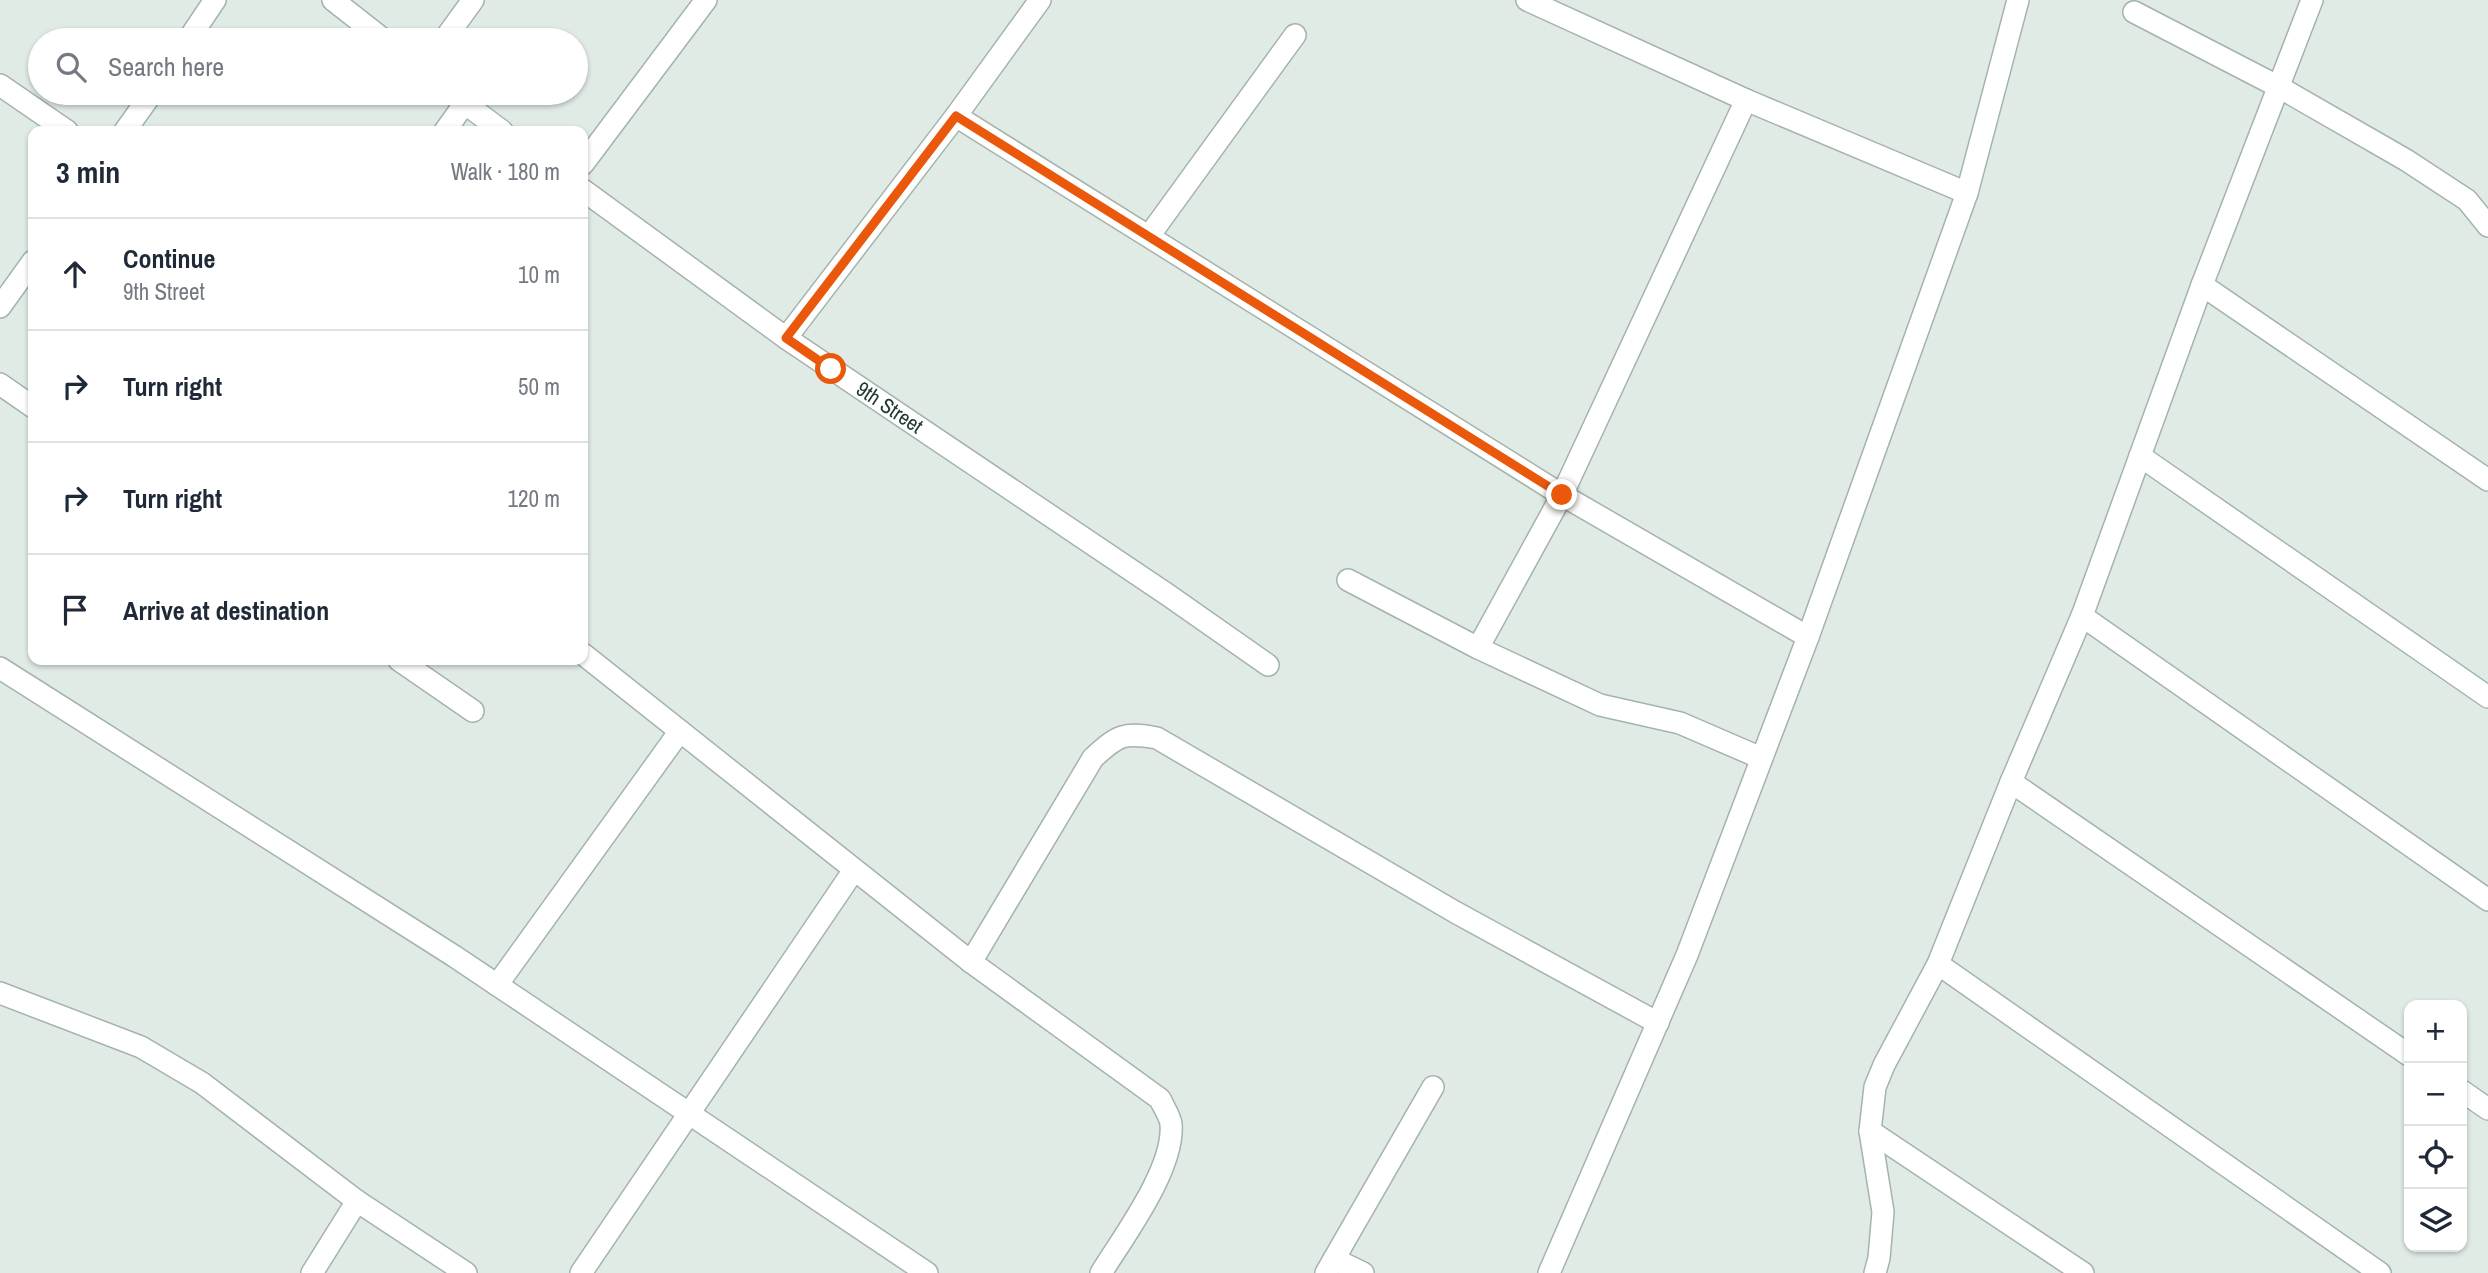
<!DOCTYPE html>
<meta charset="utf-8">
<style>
:root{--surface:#fff;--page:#f2f2f3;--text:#1f2937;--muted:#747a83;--line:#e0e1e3}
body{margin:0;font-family:"Archivo Narrow",sans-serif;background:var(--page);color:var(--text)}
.controls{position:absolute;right:21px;bottom:21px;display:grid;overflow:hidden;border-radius:14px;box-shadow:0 2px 5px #0004}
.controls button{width:63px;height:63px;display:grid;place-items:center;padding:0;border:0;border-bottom:2px solid var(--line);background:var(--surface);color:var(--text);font:35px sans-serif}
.stop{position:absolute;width:21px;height:21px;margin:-16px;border:5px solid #ea580c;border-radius:50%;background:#fff}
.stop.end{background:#ea580c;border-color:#fff;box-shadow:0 2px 7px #0008}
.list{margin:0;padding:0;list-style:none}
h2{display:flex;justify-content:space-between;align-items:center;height:91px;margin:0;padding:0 28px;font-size:30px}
h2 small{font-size:23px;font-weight:400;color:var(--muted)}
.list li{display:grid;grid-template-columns:46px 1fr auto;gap:21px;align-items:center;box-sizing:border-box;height:112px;padding:0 28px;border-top:2px solid var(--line)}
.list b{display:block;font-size:26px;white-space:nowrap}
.list p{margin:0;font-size:23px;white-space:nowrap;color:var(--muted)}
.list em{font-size:23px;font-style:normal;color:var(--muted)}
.icon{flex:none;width:38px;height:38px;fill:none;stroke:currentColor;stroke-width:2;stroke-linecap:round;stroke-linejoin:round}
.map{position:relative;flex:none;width:2488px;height:1273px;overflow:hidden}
.search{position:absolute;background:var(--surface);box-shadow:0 2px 5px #0004;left:28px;top:28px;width:560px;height:77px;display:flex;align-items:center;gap:18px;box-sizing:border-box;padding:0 24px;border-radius:38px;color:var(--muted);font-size:26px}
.panel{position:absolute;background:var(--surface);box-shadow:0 2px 5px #0004;left:28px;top:126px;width:560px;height:539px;border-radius:14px}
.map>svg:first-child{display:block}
</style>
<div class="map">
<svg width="2488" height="1273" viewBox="0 0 2488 1273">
<rect width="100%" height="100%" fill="#e1ebe6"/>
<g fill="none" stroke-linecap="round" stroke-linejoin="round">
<!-- minor casing -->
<g stroke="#a4b3ad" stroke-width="24">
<g id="minor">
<polyline points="333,0 384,40"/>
<polyline points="1527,0 1746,100 1967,193"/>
<polyline points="2134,12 2279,87 2406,160 2467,200 2488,226"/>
<polyline points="188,40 215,0"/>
<polyline points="444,40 473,0"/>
<polyline points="0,85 67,131"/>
<polyline points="451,93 502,131"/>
<polyline points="956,116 1562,495 1808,637"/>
<polyline points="125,131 152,93"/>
<polyline points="445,131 465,103"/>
<polyline points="583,164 706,0"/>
<path id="s1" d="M 583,190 L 786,338 L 1168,595 L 1268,665"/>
<polyline points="1149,236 1295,35"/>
<polyline points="2202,285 2488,480"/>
<polyline points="0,307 33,261"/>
<polyline points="786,338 956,116 1040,0"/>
<polyline points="0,384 33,407"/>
<polyline points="2140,456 2488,697"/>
<polyline points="1348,580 1478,648 1600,705 1680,723 1761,758"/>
<polyline points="2082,616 2488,900"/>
<polyline points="1478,648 1562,495 1746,100"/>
<path d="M 583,654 L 971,962 L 1093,758 C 1118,735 1123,732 1157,738 L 1455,912 L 1658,1023"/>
<polyline points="399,660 473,711"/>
<polyline points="0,668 454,956 927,1273"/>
<polyline points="2011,782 2409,1055"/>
<path d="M 971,962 L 1160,1099 C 1163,1106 1170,1116 1171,1124 C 1175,1168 1124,1236 1101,1273"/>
<polyline points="1938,964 2380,1273"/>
<polyline points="497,985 680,731"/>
<polyline points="0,993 141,1047 202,1083 357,1201 466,1273"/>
<polyline points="2462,1091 2488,1109"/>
<polyline points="1870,1131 2083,1273"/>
<polyline points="1334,1259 1363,1273"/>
<polyline points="312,1273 357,1201"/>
<polyline points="581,1273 854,870"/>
<polyline points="1326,1273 1433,1087"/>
<polyline points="1875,1273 1879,1258 1883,1212 1870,1131 1875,1087 1884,1065 1938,964 2011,782 2082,616 2202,285 2312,0"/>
</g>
</g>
<!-- tertiary casing -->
<g stroke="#a4b3ad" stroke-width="24">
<polyline id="tertiary" points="1549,1273 1687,955 1808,637 1967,193 2018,0"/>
</g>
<!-- minor -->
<use href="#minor" stroke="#fff" stroke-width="21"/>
<!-- tertiary -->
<use href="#tertiary" stroke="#fff" stroke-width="21"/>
</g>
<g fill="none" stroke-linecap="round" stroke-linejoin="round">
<!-- route -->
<polyline stroke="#ea580c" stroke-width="9" points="831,369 786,338 956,116 1562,495"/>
</g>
<g text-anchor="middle" stroke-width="5" stroke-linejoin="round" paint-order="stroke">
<!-- street labels -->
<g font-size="21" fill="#223b34" stroke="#f1f8f4">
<text dy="7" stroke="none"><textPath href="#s1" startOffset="376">9th Street</textPath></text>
</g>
</g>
</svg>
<div class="controls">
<button>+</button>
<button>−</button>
<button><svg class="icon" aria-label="locate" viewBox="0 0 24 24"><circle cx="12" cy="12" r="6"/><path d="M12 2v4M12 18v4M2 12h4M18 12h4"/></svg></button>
<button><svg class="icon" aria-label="layers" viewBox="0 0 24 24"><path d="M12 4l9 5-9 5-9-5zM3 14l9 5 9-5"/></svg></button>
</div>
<div class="stop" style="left:831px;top:369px"></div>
<div class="stop end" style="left:1562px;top:495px"></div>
<div class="search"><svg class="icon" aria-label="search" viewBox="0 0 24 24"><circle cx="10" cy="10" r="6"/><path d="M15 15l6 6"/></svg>Search here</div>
<section class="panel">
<h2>3 min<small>Walk · 180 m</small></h2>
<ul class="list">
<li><svg class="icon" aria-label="ahead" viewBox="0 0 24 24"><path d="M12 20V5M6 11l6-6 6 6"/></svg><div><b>Continue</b><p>9th Street</p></div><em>10 m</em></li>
<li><svg class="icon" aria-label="right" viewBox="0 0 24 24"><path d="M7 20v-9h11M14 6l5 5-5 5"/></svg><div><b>Turn right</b></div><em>50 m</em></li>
<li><svg class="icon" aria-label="right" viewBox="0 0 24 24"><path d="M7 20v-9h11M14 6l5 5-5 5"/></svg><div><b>Turn right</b></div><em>120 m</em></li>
<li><svg class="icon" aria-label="arrive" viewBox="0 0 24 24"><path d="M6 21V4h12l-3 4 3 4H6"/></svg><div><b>Arrive at destination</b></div></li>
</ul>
</section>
</div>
